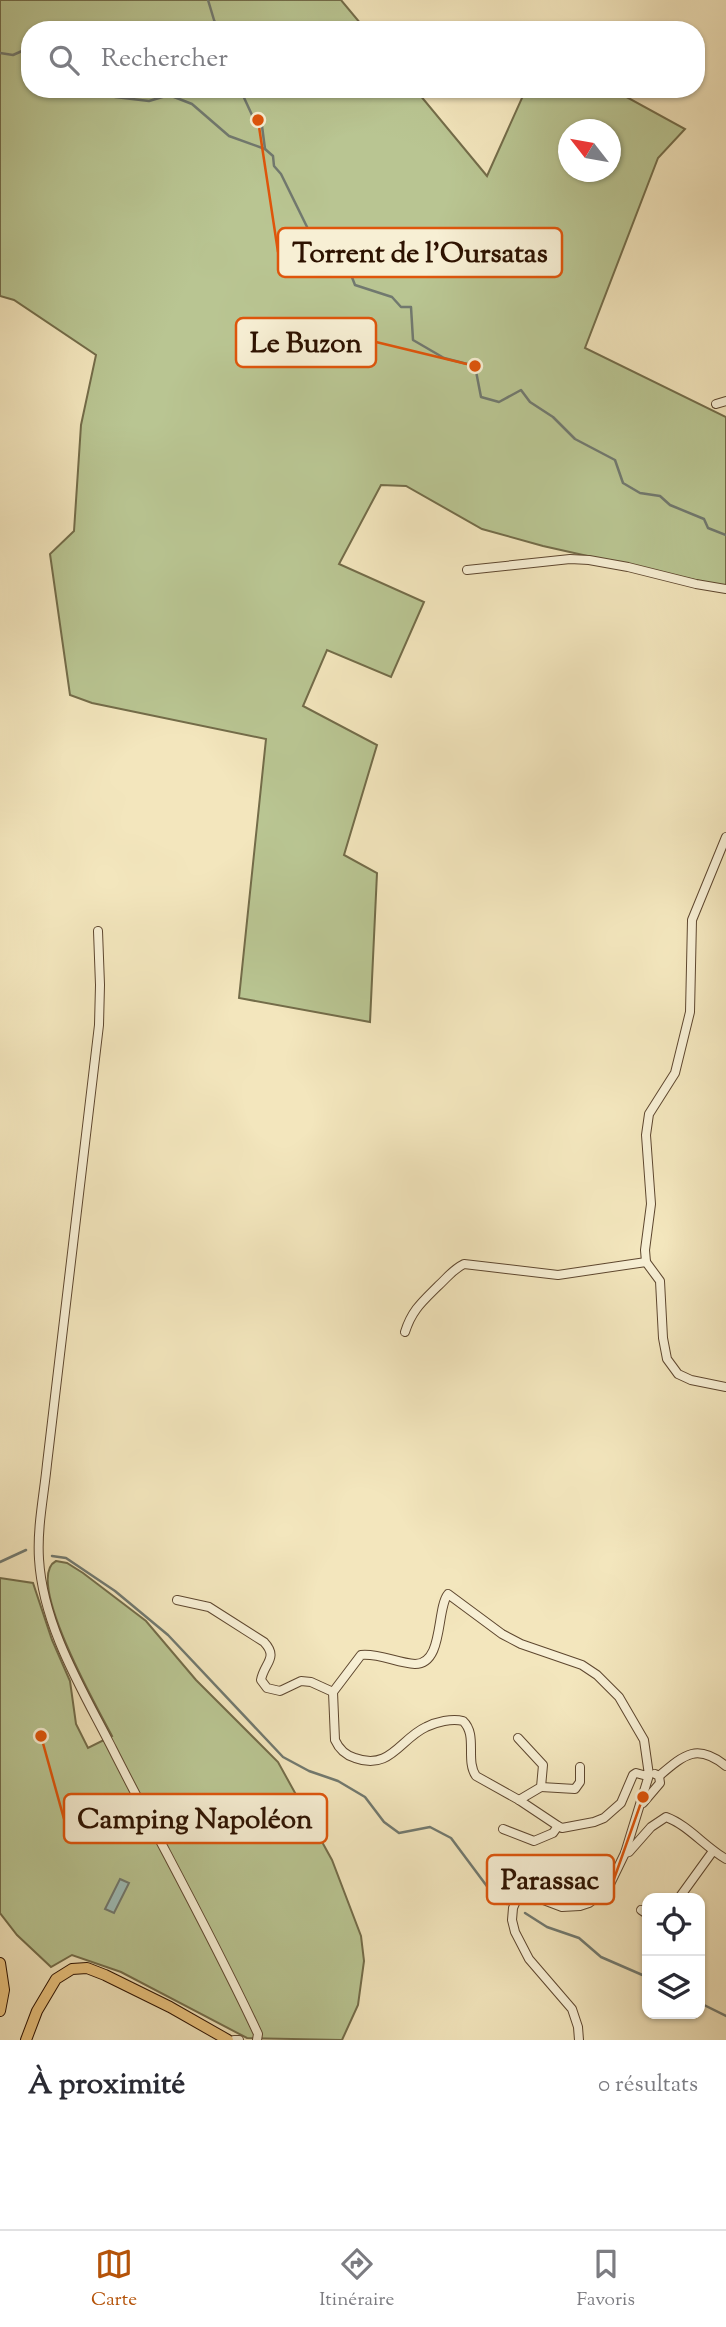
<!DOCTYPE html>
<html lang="fr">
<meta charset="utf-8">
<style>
:root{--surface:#fff;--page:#f2f2f3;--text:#2b2b33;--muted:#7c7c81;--line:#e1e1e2;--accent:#b45309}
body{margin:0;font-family:"Sorts Mill Goudy",serif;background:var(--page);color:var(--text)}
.controls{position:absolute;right:21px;bottom:21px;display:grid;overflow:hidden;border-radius:14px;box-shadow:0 2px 5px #0004}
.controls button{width:63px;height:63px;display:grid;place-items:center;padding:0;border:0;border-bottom:2px solid var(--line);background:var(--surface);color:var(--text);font:35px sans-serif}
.compass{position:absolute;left:558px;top:119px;width:63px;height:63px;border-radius:50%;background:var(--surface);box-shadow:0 2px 5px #0004;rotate:301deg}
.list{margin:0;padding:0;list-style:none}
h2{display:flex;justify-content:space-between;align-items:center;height:91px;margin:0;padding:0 28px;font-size:30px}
h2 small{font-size:23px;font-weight:400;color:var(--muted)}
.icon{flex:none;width:38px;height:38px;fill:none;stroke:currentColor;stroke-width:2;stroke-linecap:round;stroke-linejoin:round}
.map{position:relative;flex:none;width:726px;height:2040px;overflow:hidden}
.search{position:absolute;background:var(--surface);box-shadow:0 2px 5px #0004;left:21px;right:21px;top:21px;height:77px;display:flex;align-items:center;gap:18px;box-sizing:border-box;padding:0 24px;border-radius:28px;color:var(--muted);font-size:26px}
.sheet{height:189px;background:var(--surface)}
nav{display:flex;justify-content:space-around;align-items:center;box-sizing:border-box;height:98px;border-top:2px solid var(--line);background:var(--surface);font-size:19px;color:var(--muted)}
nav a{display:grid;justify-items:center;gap:4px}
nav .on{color:var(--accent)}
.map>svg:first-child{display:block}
</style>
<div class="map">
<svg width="726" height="2040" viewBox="0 0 726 2040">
<rect width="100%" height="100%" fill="#f3e6bd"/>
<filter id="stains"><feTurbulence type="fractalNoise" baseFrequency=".00286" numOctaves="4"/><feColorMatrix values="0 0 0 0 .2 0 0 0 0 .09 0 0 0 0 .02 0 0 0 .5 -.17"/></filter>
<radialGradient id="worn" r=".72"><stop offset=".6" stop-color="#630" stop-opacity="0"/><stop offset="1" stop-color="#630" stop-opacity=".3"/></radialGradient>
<!-- green -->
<g fill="#b9c592" stroke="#736c49" stroke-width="2" fill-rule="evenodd">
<path d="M 0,0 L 341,0 L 366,30 L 30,30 L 30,89 L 415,89 L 487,176 L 526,89 L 612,89 L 685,129 L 658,158 L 585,348 L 726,417 L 726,587 L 543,546 L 482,529 L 406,486 L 381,485 L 339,564 L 424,602 L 391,677 L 327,650 L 303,706 L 377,745 L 344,855 L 377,873 L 370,1022 L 239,998 L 266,739 L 92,703 L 70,695 L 50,554 L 74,531 L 81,425 L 96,355 L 14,300 L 0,296 ZM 568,130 L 610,130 L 610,172 L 568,172 Z"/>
<path d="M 56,1561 L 67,1563 L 83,1573 L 146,1621 L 196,1680 L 278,1762 L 332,1860 L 361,1936 L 364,1961 L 358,2005 L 342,2040 L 247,2038 L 121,1972 L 72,1955 L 51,1967 L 17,1935 L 0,1913 L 0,1578 L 33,1583 L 52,1640 L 70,1681 L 76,1724 L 88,1748 L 112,1736 C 99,1711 23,1578 56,1561 Z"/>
</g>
<!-- water -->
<polygon fill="#9ebeb9" stroke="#71796f" stroke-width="2" points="120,1879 129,1883 114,1913 105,1909"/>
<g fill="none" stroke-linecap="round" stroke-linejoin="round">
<!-- stream -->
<g stroke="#71796f" stroke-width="2.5">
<polyline points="208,0 214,20 219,30"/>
<polyline points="0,53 13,55 22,51 30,54"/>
<polyline points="102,89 115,97 149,101 169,95 192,104 229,136 265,149 273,156 274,166 281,174 311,235 333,241 346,262 355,285 392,297 401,307 411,307 413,340 444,358 475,366 481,397 499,402 521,390 530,402 553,417 575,439 615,460 623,483 640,493 660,496 670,505 704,519 708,528 726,535"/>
<polyline points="240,89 252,115 262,126 265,149"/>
<polyline points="52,1556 66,1558 115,1591 168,1635 283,1757 309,1771 338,1781 365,1797 384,1822 399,1833 430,1827 451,1838 489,1889 507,1904"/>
<polyline points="0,1562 26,1550"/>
<polyline points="525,1913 547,1927 579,1938 601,1957 647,1977"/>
<polyline points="700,2003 726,2016"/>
</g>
<!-- minor casing -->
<g stroke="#5e472f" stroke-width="10">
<g id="minor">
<polyline points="716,404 726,401"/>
<polyline points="467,570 570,559 589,560 628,567 696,584 726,589"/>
<polyline points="726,837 692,920 690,1012 675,1073 649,1114 646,1135 651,1204 645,1250 646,1262 660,1281 663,1338 667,1359 678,1374 691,1380 726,1387"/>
<path d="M 98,931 L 100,985 L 99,1025 L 47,1464 C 44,1495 37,1527 39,1559 C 43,1627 83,1691 113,1750 C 161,1845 213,1937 258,2034 L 257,2040"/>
<path d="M 405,1332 C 412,1310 422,1302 438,1286 C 448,1277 452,1270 464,1264 L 558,1275 L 646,1262"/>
<path d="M 177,1600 L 209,1607 L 264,1642 C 279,1658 264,1663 261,1680 L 267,1688 L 280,1691 L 301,1681 L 311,1682 L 333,1692"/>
<polyline points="518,1738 543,1765 541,1787 519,1800"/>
<path d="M 659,1776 C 685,1754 697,1743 726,1766"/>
<polyline points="541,1787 575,1789 580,1782 580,1767"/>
<polyline points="643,1803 660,1783 659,1776 655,1774"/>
<polyline points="503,1829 534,1841 553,1833 558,1826"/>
<path d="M 625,1853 L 629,1852 L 651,1827 L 666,1817 C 688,1825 705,1847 726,1859"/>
<polyline points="679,1898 713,1851"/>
<polyline points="641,1910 647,1914"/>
<polyline points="234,2040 239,2040"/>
<path d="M 579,2040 L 578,2027 L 572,2009 L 529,1959 L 515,1932 L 512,1920 L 513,1908 L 516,1901 L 527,1896 L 533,1896 L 562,1907 L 580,1906 L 589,1903 L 601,1894 L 610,1884 L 625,1853 L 649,1775 L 644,1740 L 619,1697 L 597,1675 L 582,1665 L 521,1644 L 502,1634 L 448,1594 C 436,1609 444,1664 415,1664 C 397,1663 379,1653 361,1655 L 333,1692 L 335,1740 C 339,1749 345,1755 355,1758 C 390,1771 400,1739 426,1727 C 436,1722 452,1718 463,1721 C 478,1735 465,1760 476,1776 L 519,1800 L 558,1826 L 562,1828 L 594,1822 L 604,1818 L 621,1803 L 633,1775 L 636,1773 L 647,1776"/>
</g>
</g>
<!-- major casing -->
<g stroke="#2d1200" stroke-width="12">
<g id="major">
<polyline points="0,1963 4,1990 0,2011"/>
<polyline points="26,2040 37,2011 56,1979 72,1969 87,1968 105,1975 170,2007 228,2040"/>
</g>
</g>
<!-- minor -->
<use href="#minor" stroke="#f7efd4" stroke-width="8"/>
<!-- major -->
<use href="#major" stroke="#eac37e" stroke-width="10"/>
</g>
<!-- callouts -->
<path fill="none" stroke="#df550b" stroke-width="2.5" d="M258 120L278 252M475 366L376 342M41 1736L64 1819M643 1797L614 1879"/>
<g fill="#df550b" stroke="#f7efd4" stroke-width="2.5">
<circle cx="258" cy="120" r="7"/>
<circle cx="475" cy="366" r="7"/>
<circle cx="41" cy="1736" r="7"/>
<circle cx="643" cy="1797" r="7"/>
</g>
<g fill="#f7efd4" stroke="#df550b" stroke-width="2.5">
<rect x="278" y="228" width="284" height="49" rx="7"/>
<rect x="236" y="318" width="140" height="49" rx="7"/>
<rect x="64" y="1794" width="263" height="49" rx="7"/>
<rect x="487" y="1855" width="127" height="49" rx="7"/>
</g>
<g font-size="28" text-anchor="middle" font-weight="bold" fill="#2d1200">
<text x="420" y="262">Torrent de l'Oursatas</text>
<text x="306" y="352">Le Buzon</text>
<text x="195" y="1828">Camping Napoléon</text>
<text x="550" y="1889">Parassac</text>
</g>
<rect width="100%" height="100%" filter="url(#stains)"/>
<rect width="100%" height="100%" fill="url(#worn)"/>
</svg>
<div class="controls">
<button><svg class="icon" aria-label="locate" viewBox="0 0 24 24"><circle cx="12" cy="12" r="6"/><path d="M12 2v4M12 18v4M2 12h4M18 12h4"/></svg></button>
<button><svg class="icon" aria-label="layers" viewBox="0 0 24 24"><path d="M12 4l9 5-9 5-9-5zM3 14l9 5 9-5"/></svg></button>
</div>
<svg class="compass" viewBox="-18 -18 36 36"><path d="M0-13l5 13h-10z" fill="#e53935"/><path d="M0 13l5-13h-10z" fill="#7c7c81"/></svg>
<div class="search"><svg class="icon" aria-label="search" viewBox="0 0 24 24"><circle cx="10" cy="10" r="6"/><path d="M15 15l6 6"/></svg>Rechercher</div>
</div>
<section class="sheet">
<h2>À proximité<small>0 résultats</small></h2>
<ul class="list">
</ul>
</section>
<nav>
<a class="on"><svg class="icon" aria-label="map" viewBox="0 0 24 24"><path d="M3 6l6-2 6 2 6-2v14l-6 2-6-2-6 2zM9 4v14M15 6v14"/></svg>Carte</a>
<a><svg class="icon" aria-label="directions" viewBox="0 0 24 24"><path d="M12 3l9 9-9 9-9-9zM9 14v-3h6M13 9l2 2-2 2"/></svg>Itinéraire</a>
<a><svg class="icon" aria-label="saved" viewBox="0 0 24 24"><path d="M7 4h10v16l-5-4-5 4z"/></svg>Favoris</a>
</nav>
